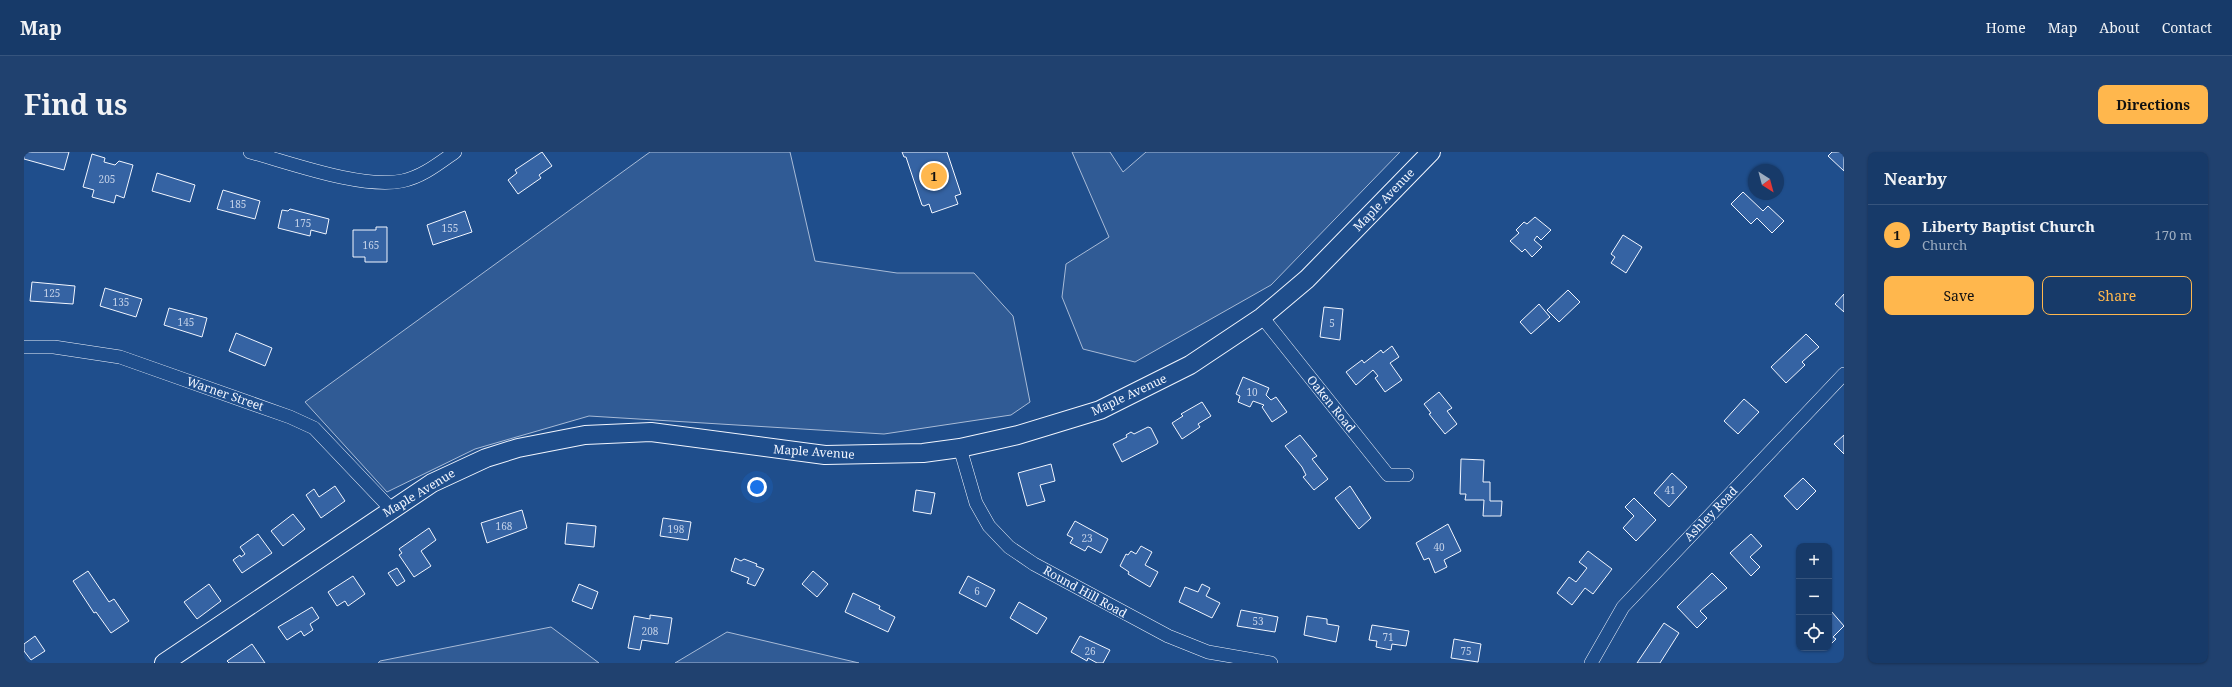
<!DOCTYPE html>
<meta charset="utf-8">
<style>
:root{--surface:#173a69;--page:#20416f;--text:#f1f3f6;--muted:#9eadc0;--line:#36547d;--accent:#ffb74d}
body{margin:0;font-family:"Noto Serif",serif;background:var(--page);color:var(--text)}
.controls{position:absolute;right:12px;bottom:12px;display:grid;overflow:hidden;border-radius:8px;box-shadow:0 1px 3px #0004}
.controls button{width:36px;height:36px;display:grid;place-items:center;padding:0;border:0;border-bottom:1px solid var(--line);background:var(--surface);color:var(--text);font:20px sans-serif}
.compass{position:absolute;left:1724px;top:12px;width:36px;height:36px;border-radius:50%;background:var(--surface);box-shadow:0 1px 3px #0004;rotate:144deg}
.you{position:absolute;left:733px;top:335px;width:14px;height:14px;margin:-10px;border:3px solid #fff;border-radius:50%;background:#1a73e8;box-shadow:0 0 0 6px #1a73e833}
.badge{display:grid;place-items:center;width:26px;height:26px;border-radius:50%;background:var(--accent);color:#111;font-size:13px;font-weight:700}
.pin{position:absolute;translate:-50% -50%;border:2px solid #fff;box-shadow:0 1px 4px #0006}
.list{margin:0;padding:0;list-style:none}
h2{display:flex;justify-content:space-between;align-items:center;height:52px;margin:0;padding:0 16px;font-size:17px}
h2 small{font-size:13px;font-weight:400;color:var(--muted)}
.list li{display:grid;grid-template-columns:26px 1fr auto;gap:12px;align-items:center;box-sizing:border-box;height:60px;padding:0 16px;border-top:1px solid var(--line)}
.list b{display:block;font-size:15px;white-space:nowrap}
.list p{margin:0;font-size:13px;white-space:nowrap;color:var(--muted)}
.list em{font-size:13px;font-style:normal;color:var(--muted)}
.actions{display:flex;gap:8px;padding:12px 16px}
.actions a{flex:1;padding:9px 0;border:1px solid var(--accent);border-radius:8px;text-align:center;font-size:14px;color:var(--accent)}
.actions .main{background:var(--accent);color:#111}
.icon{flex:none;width:22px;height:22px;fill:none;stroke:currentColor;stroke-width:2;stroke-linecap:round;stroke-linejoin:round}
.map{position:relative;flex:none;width:1820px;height:511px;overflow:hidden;border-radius:8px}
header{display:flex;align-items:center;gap:24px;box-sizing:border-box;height:56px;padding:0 20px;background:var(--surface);border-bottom:1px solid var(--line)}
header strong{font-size:19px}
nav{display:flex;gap:22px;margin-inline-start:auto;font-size:14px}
.intro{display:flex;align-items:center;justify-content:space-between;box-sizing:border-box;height:96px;padding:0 24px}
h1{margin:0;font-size:28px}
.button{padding:10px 18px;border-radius:8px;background:var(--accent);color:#111;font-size:14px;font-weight:700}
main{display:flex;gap:24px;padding:0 24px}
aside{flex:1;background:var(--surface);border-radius:8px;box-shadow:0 1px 3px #0004}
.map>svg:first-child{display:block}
</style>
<header>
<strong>Map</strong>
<nav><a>Home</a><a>Map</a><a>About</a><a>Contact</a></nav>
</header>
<div class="intro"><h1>Find us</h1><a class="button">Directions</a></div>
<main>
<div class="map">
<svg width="1820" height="511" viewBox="0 0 1820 511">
<rect width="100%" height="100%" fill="#1f4e8c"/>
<!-- green -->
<g fill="#305b95" stroke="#a8bbd7">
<polygon points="626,0 766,0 791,109 873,121 950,121 989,164 1006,250 987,263 860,282 565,264 451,297 363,340 281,250"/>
<polygon points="1048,0 1086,0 1099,20 1122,0 1376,0 1247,133 1111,210 1059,197 1038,145 1042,112 1085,85"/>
<polygon points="527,475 575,511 354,511 356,509"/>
<polygon points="703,480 835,511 651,511"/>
</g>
<!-- building -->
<g fill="#3563a3" stroke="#f2f6ff">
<polygon points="0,0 45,0 40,18 0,7"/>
<polygon points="518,0 528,14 515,23 517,26 494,42 484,28 493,21 491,18"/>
<polygon points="878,0 923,0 937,42 931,44 934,52 908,61 905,52 900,54 898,53 882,5 880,5"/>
<polygon points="1808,0 1820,0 1820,19 1804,4"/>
<polygon points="68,2 81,6 80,10 91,13 95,9 109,13 100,46 92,43 90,51 68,45 70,38 59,35"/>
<polygon points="133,21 171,33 166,50 128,39"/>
<polygon points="199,38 236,49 231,67 193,57"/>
<polygon points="1719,40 1739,59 1744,54 1760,69 1748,81 1733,66 1727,72 1707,52"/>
<polygon points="266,57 305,67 302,82 287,78 286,84 254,76 258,58 264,59"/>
<polygon points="441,59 448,80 409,93 403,73"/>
<polygon points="1511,65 1527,78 1517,88 1513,84 1510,88 1518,95 1508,105 1501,97 1498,100 1486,89 1495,81 1492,78 1500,70 1503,72"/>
<polygon points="352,75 363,75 363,110 341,110 341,105 329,105 329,78 352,78"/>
<polygon points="1599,83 1618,95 1602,121 1587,111 1591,105 1587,102"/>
<polygon points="8,130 51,134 49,152 6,149"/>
<polygon points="81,136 118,147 112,165 76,154"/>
<polygon points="1544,138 1556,150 1535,170 1523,158"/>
<polygon points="1820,142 1820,160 1811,152"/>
<polygon points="1515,152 1526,165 1507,182 1496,170"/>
<polygon points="1300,155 1319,157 1316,188 1296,185"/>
<polygon points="145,156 183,166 178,185 140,173"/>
<polygon points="212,181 248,196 241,214 205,199"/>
<polygon points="1782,182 1795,195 1778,210 1781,213 1762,231 1747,215"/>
<polygon points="1368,194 1375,205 1366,211 1378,228 1361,240 1351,226 1354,224 1349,218 1332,233 1322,220 1338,208 1340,211 1357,198 1359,201"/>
<polygon points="1219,225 1245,236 1242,243 1247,248 1252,245 1263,260 1248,270 1238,255 1240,253 1229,249 1226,255 1214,250 1216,244 1212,242"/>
<polygon points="1415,240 1428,256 1423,259 1433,272 1421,282 1405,262 1407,261 1400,252"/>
<polygon points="1720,247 1735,260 1714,282 1700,269"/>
<polygon points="1178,250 1187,264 1174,272 1176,275 1158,287 1148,271 1159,264 1157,262"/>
<polygon points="1124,275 1127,276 1134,290 1133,292 1098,310 1089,292 1103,285 1102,283 1107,280 1110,282"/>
<polygon points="1276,283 1293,304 1288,307 1304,327 1290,338 1279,325 1282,323 1278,315 1261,294"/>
<polygon points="1820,283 1820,302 1810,292"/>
<polygon points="1437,307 1460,308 1459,330 1466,330 1466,349 1478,349 1477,364 1459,364 1460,348 1441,348 1442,342 1436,342"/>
<polygon points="1027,312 1031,329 1016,333 1021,349 1003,354 994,321"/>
<polygon points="1648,321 1663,335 1645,355 1630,341"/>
<polygon points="1779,326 1792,339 1773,358 1760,344"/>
<polygon points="311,334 321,349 297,366 282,343 290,337 295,345"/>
<polygon points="1326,334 1347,366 1335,377 1311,346"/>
<polygon points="892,338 911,341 907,362 889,359"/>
<polygon points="1610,346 1632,368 1612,389 1599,376 1610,364 1601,355"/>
<polygon points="498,358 503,376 463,391 457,371"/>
<polygon points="269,362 281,377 259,394 247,379"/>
<polygon points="639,366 667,370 664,388 636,384"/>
<polygon points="1051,369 1084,387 1077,401 1064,394 1061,399 1046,391 1049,386 1043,383"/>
<polygon points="543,371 572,374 570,395 541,392"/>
<polygon points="1424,372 1437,399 1420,408 1423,415 1411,421 1405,406 1400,408 1392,391"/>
<polygon points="405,376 412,388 397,399 407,414 390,425 375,403 378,401 375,397"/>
<polygon points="234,382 248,401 218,421 209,408 216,403 217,405 221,402 216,395"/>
<polygon points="1727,382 1738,394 1726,405 1736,415 1727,424 1706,401"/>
<polygon points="1117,394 1128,400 1121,413 1134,420 1126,435 1104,422 1105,420 1096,414 1102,402 1104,403 1107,399 1112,402"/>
<polygon points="1564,399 1588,417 1569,442 1561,436 1548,453 1533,441 1545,425 1552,430 1563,416 1555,410"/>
<polygon points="711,406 717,409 720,407 733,412 732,414 740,417 731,434 723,431 725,426 707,419"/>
<polygon points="373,416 381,429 373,434 364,421"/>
<polygon points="64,419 85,450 90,447 105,469 87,481 72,460 70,461 49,429"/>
<polygon points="789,419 804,432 793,445 778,432"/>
<polygon points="1688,421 1703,436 1676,459 1683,466 1673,476 1653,455"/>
<polygon points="329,424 341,442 324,454 321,449 313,454 304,440"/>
<polygon points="944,424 971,438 962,455 935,441"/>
<polygon points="185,432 197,449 173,467 160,450"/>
<polygon points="555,432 574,440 568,457 548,449"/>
<polygon points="1178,432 1186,436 1182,444 1196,451 1188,466 1155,450 1161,435 1174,440"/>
<polygon points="829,441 856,454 855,457 871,465 864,480 821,460"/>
<polygon points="995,450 1023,466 1013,482 986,466"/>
<polygon points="288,455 295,466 286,472 289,478 280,484 277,479 263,488 254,475"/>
<polygon points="1217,458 1254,465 1251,480 1213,474"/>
<polygon points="1807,459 1820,474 1809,485 1812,487 1805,494 1805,461"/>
<polygon points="626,463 648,466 644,492 618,488 616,498 604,496 610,464 626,467"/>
<polygon points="1283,464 1303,467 1303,472 1315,474 1312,490 1280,483"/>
<polygon points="1640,471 1655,481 1636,511 1613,511"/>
<polygon points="1348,473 1385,479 1382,494 1368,492 1367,498 1352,495 1353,489 1345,488"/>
<polygon points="11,484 21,499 7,508 0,499 0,492"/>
<polygon points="1056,484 1086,498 1079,511 1073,511 1064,506 1063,509 1047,500"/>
<polygon points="1430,487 1457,492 1454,510 1427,506"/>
<polygon points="228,492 241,511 205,511 203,509"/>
</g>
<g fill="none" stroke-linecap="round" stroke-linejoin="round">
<!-- street casing -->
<g stroke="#f2f6ff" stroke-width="14">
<g id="street">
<path d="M 226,0 C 267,11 337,37 378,29 C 398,25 414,12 431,0"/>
<polyline points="1238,165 1364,323 1383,323"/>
<polyline points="0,195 30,195 96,205 266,265 290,276 367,357"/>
<polyline points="936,296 952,351 965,374 985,395 1010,412 1144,484 1184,500 1247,511"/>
<polyline points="1567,511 1599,455 1820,222"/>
</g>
</g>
<!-- secondary casing -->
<g stroke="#f2f6ff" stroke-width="20">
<polyline id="secondary" points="140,511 408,331 462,306 494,296 561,283 627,280 801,303 899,301 936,296 994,283 1076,258 1166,213 1238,165 1283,127 1407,0"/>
</g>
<!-- street -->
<use href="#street" stroke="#1f4e8c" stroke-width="13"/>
<!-- secondary -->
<use href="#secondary" stroke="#1f4e8c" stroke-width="18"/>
</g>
<g text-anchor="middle" stroke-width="3" stroke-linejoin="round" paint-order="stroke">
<!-- number labels -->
<g font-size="10" fill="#c3d1e8">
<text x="83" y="31">205</text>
<text x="214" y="56">185</text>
<text x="279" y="75">175</text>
<text x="426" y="80">155</text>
<text x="347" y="97">165</text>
<text x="28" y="145">125</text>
<text x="97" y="154">135</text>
<text x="162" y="174">145</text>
<text x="1308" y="175">5</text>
<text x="1228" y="244">10</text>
<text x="1646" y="342">41</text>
<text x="480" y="378">168</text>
<text x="652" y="381">198</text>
<text x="1063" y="390">23</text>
<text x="1415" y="399">40</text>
<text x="953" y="443">6</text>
<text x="1234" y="473">53</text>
<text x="626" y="483">208</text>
<text x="1364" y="489">71</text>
<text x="1066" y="503">26</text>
<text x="1442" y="503">75</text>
</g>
<!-- street labels -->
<g font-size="12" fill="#f2f6ff" stroke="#1f4e8c">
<text transform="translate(1360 48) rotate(-46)" y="4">Maple Avenue</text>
<text transform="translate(201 242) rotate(19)" y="4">Warner Street</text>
<text transform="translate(1105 243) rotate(-25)" y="4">Maple Avenue</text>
<text transform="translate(1307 252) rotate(51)" y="4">Oaken Road</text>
<text transform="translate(790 300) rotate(4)" y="4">Maple Avenue</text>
<text transform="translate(395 341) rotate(-31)" y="4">Maple Avenue</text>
<text transform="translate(1687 362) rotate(-46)" y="4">Ashley Road</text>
<text transform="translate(1061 440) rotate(29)" y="4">Round Hill Road</text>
</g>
</g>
</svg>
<div class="controls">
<button>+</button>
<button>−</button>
<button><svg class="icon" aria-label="locate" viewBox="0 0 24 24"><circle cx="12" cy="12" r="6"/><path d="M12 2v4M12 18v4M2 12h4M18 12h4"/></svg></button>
</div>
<svg class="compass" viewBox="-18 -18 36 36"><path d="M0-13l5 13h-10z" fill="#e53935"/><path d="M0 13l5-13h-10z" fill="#9eadc0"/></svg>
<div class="you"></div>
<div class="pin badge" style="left:910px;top:24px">1</div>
</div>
<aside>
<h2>Nearby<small></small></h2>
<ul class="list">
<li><span class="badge">1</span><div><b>Liberty Baptist Church</b><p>Church</p></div><em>170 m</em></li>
</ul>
<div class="actions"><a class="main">Save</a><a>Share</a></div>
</aside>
</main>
